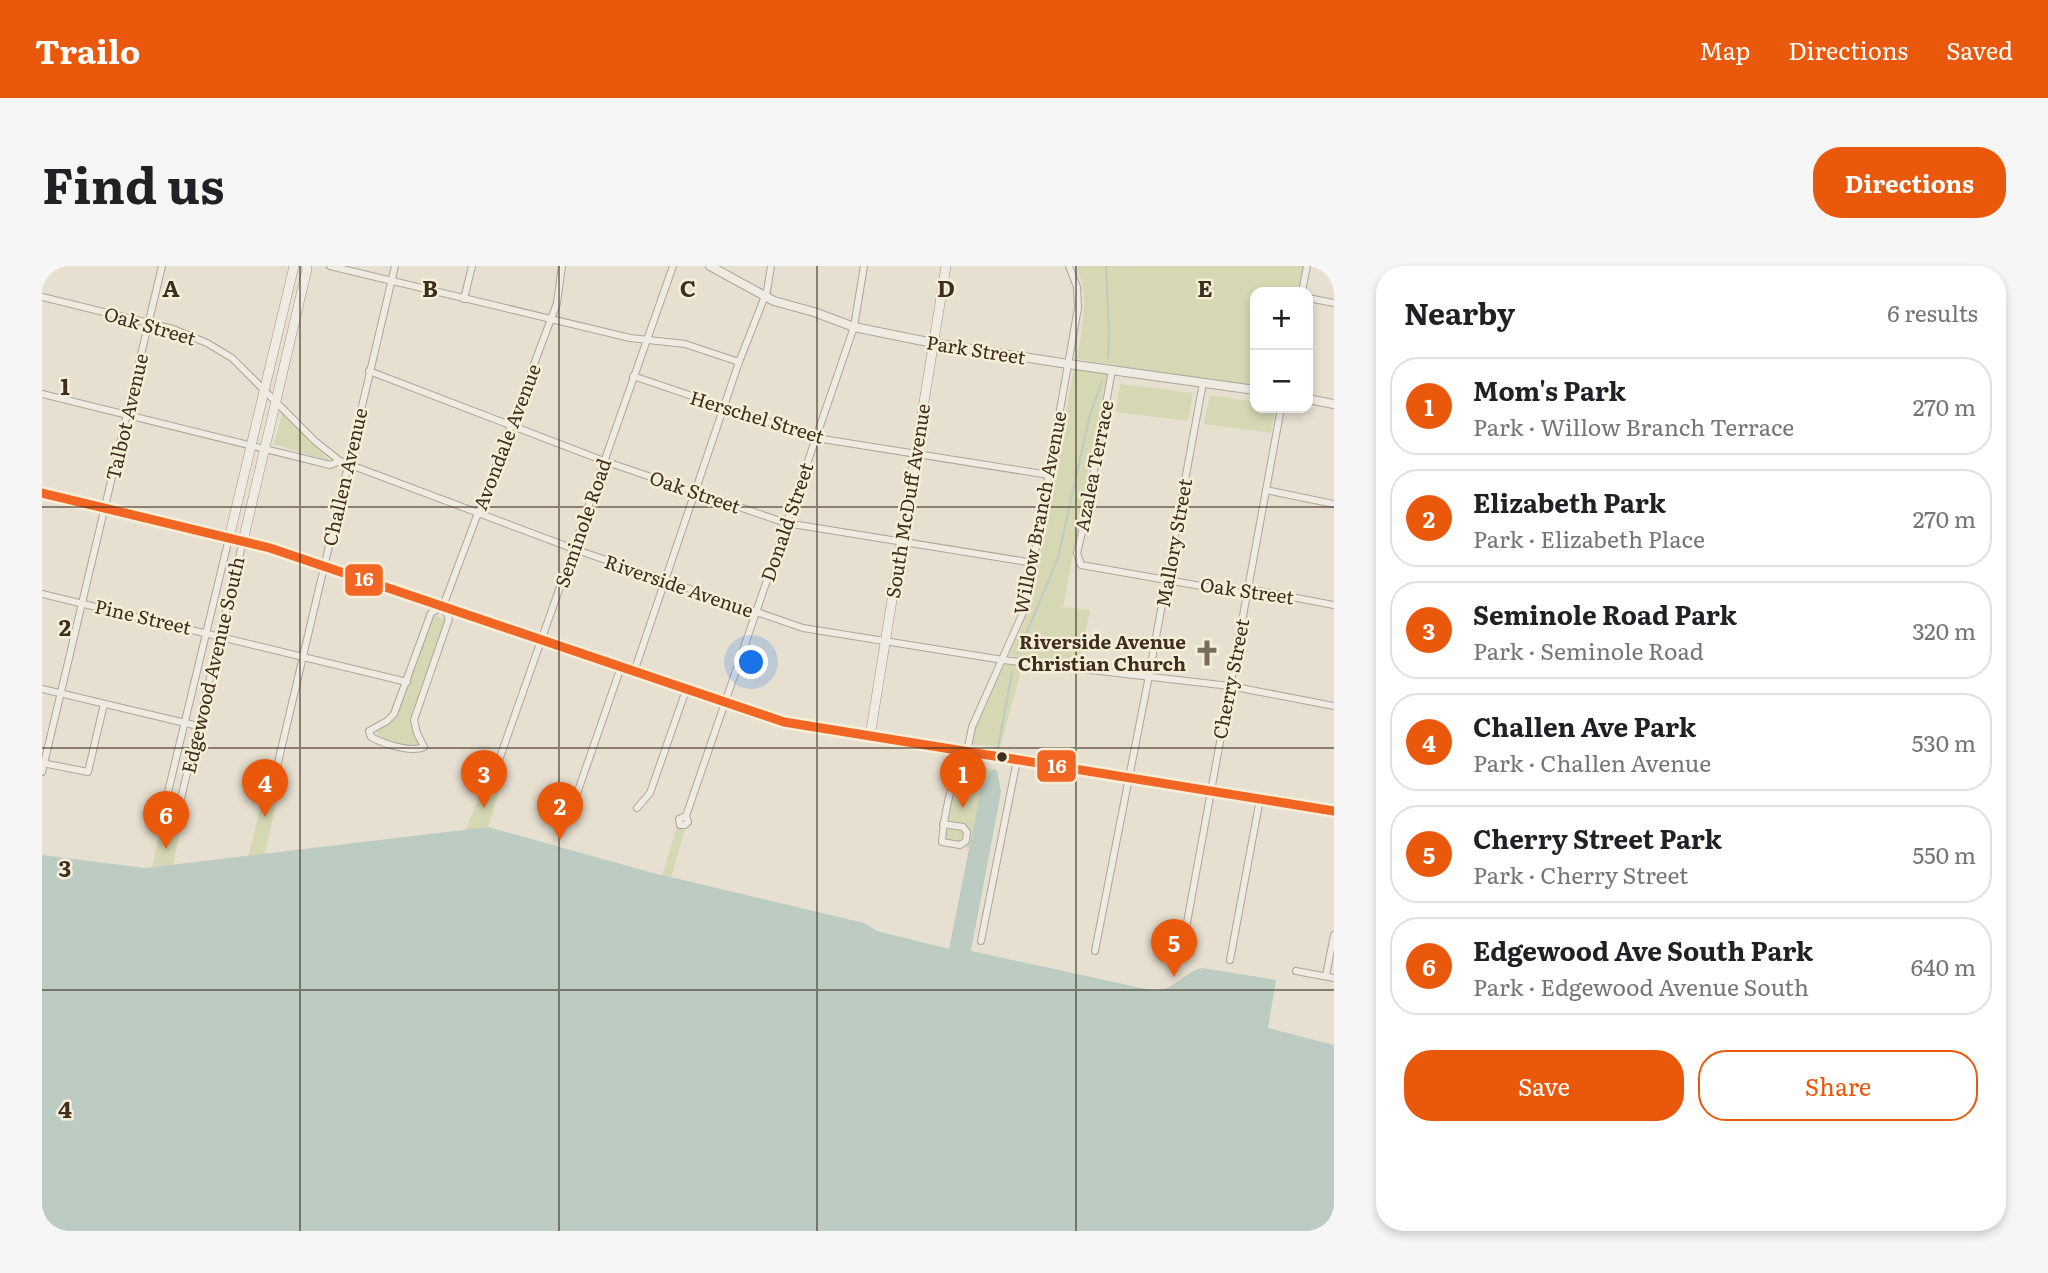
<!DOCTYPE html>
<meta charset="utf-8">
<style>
:root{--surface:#fff;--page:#f6f6f6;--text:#202124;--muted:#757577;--line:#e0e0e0;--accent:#ea580c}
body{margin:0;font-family:Literata,serif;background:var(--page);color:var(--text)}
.controls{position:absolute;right:21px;top:21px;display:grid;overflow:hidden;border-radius:14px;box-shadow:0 4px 10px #0003}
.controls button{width:63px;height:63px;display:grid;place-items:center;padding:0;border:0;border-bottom:2px solid var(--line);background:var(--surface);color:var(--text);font:35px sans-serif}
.you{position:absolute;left:710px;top:397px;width:24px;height:24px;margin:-18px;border:5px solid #fff;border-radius:50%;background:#1a73e8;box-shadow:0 0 0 10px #1a73e833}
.badge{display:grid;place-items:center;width:46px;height:46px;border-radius:50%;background:var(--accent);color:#fff;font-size:23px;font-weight:700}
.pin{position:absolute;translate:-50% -58px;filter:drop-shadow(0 2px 4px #0008)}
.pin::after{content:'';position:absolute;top:37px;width:24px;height:21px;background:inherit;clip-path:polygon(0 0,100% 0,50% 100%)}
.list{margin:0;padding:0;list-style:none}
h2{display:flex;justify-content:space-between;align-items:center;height:91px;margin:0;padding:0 28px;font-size:30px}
h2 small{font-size:23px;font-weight:400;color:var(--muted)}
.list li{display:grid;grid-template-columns:46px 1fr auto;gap:21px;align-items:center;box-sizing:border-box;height:98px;margin:0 14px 14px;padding:0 14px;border:2px solid var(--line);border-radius:28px}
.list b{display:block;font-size:26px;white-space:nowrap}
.list p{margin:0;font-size:23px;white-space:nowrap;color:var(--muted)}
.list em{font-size:23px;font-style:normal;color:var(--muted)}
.actions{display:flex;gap:14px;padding:21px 28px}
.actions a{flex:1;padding:16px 0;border:2px solid var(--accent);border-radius:28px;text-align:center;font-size:24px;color:var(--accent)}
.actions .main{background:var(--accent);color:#fff}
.map{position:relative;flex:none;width:1292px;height:965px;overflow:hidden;border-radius:28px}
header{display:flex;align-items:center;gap:42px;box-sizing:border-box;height:98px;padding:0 35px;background:var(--accent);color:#fff}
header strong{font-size:33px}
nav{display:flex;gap:38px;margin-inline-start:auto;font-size:24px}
.intro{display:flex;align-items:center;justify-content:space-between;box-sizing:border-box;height:168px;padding:0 42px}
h1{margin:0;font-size:49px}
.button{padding:18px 32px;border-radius:28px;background:var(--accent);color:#fff;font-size:24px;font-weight:700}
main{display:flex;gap:42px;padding:0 42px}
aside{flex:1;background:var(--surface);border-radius:28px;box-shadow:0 4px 10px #0003}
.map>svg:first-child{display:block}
</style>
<header>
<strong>Trailo</strong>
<nav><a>Map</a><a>Directions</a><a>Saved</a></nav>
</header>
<div class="intro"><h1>Find us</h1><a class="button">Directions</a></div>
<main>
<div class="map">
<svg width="1292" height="965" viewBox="0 0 1292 965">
<rect width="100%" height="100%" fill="#e7e0d1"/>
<!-- green -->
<g fill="#d6d7b3">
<path d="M 1034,0 L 1261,0 L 1256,26 L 1213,26 L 1213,123 L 1035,93 C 1040,60 1048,31 1034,0 Z"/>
<polygon points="1032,102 1065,107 1021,341 1048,344 1037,398 967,390 988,342"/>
<polygon points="1078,118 1151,127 1146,155 1074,146"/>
<polygon points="1168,129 1213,136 1213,142 1233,142 1229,167 1162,158"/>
<polygon points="240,147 289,196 232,178"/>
<path d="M 390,349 L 404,353 L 369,456 L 376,474 L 375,479 L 371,481 L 336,471 L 334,465 C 339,459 348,459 354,452 Z"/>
<polygon points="964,396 981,398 958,481 930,478 934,462"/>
<polygon points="919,497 950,503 939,523 927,582 902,579 907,535"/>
<polygon points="226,512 239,514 223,588 206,590"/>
<polygon points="443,519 449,523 458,522 446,561 423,564"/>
<polygon points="135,561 138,563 131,599 110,602 118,563 123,566"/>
<polygon points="635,562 643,564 629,611 620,609"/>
</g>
<!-- water -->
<path fill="#bcccc2" d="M 950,503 L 955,504 L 959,526 L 929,685 L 1113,725 C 1135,722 1141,707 1160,702 L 1234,714 L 1226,762 L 1292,779 L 1292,965 L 0,965 L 0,589 L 103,602 L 446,561 L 611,607 L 822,657 L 835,665 L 907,683 L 939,523 Z"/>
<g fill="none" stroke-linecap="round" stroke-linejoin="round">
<!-- stream -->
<g stroke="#bcccc2" stroke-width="2">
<polyline points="1064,0 1067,65 1066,92"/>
<polyline points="976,387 1016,292 1048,149 1060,115"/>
<polyline points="956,482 970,406"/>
</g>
<!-- minor casing -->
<g stroke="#ada599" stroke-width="8">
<g id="minor">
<polyline points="288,0 588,72 643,78 697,96"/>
<polyline points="1260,26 1265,0"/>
<polyline points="0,31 131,63 165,77 190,92 274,176 298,195"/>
<polyline points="1266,32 1292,37"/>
<polyline points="422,33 430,0"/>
<polyline points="1070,104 1044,249 1035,287 1039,299 1199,327 1212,324 1292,339"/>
<polyline points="327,105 562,195 744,257 992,297"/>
<polyline points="591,110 774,172 1007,209"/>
<polyline points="0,128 288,199 298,195 532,283 761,362 961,394 1188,420 1292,440"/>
<polyline points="1224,224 1292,238"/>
<polyline points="187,272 120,551 125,559 129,559 134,553 201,275"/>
<polyline points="0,328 365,416"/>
<path d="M 401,340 L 407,353 L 372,454 L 375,467 L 382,481 C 369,487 342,478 329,471 L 327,465 L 345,455 L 352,448 L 389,347 Z"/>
<polyline points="401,340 515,37 520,0"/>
<polyline points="592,406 697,96 725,25 729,0"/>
<polyline points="0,423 156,460"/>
<polyline points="925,486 930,461 983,342 1036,42 1035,21 1027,0"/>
<polyline points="0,497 46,506 62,438"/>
<polyline points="234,505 353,0"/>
<polyline points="0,506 120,0"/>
<polyline points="450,514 631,0"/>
<polyline points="531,539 579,401"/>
<polyline points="595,542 608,527 644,424"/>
<polyline points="644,550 637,553 638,559 643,559 646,556 644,550 812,61 822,0"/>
<path d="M 901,558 L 921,561 L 925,566 L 924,575 L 918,579 L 900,576 C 902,544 911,515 920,485"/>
<polyline points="939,675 975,494"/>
<polyline points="1140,684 1239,142"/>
<polyline points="1053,685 1105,420 1161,117"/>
<polyline points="1188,694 1218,533"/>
<polyline points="1254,705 1292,712"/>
<polyline points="1284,709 1292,669"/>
</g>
</g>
<!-- tertiary casing -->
<g stroke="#ada599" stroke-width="10">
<g id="tertiary">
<polyline points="668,0 732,35 772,46 812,61 891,77 1026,98 1213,124"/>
<polyline points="1266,133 1292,138"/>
</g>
</g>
<!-- secondary casing -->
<g stroke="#9c958a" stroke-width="10">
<g id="secondary">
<polyline points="0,227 228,282 742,456 1292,545"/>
<polyline points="187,272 252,0"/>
<polyline points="201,275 265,3 264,0"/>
<polyline points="828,470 904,0"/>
</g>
</g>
<!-- minor -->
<use href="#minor" stroke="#efebe3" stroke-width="6"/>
<!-- tertiary -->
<use href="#tertiary" stroke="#efebe3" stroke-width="8"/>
<!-- secondary -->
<use href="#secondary" stroke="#efebe3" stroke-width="9"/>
<!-- bus-1 casing -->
<g stroke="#f7eed8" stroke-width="14">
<polyline id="bus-1" points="0,227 228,282 742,456 1292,545"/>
</g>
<!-- bus-1 -->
<use href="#bus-1" stroke="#f26522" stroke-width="9"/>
</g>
<!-- grid -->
<path fill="none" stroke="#3d2e20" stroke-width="2" stroke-opacity="0.55" d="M 258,0 L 258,965M 517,0 L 517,965M 775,0 L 775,965M 1034,0 L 1034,965M 0,241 L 1292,241M 0,482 L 1292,482M 0,724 L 1292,724"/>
<!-- icons -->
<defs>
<g id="church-bare" transform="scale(2.1)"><path d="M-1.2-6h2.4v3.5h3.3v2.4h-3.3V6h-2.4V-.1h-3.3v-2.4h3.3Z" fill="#786c5e" stroke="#f7eed8" stroke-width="2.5" paint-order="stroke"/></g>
</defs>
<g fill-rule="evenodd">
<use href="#church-bare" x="1165" y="387"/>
</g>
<!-- markers -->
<circle fill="#3d2e20" stroke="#f7eed8" stroke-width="2.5" cx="960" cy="491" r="6"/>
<g text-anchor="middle" stroke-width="5" stroke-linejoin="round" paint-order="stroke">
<!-- street labels -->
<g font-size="19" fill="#3d2e20" stroke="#f7eed8">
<text transform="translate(108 60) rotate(16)" y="7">Oak Street</text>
<text transform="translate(934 84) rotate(9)" y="7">Park Street</text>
<text transform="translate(85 151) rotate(-77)" y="7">Talbot Avenue</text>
<text transform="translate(715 151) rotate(17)" y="7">Herschel Street</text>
<text transform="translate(465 171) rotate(-69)" y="7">Avondale Avenue</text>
<text transform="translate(1052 200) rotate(-79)" y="7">Azalea Terrace</text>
<text transform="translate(303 211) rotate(-77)" y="7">Challen Avenue</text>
<text transform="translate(653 226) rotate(19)" y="7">Oak Street</text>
<text transform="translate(866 235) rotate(-81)" y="7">South McDuff Avenue</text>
<text transform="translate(998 247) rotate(-79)" y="7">Willow Branch Avenue</text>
<text transform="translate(745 256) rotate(-71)" y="7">Donald Street</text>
<text transform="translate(541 257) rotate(-71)" y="7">Seminole Road</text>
<text transform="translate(1132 277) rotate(-80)" y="7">Mallory Street</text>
<text transform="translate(637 320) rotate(19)" y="7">Riverside Avenue</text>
<text transform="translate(1205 325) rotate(8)" y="7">Oak Street</text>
<text transform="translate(101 351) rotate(13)" y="7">Pine Street</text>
<text transform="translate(171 399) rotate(-77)" y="7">Edgewood Avenue South</text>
<text transform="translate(1189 413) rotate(-79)" y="7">Cherry Street</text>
</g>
<!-- poi labels -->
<g font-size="19" font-weight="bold" fill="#3d2e20" stroke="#f7eed8" text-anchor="end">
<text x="1144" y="383">Riverside Avenue<tspan x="1144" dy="22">Christian Church</tspan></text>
</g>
</g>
<g font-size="23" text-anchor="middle" font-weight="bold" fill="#3d2e20" stroke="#f7eed8" stroke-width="5" stroke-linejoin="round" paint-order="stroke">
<text x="129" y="31">A</text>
<text x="388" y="31">B</text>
<text x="646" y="31">C</text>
<text x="904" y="31">D</text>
<text x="1163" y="31">E</text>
<text x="23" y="129">1</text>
<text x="23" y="370">2</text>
<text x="23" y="611">3</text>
<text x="23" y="852">4</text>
</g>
<g stroke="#f7eed8" stroke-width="2.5">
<rect x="302" y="297" width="40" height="34" rx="7" fill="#f26522"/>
<rect x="994" y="483" width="41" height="34" rx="7" fill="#f26522"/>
</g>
<g font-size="19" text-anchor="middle" font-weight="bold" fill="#fff">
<text x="322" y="320">16</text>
<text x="1015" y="507">16</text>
</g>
</svg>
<div class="controls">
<button>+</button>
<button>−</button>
</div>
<div class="you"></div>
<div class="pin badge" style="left:921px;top:542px">1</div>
<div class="pin badge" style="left:518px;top:574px">2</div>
<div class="pin badge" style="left:442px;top:542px">3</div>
<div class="pin badge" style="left:223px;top:551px">4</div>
<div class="pin badge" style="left:1132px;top:711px">5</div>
<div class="pin badge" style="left:124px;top:583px">6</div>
</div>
<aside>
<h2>Nearby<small>6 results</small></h2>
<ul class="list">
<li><span class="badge">1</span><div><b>Mom's Park</b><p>Park · Willow Branch Terrace</p></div><em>270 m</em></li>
<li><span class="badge">2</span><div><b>Elizabeth Park</b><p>Park · Elizabeth Place</p></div><em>270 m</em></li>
<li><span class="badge">3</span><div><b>Seminole Road Park</b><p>Park · Seminole Road</p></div><em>320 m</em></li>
<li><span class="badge">4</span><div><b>Challen Ave Park</b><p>Park · Challen Avenue</p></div><em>530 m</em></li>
<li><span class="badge">5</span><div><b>Cherry Street Park</b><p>Park · Cherry Street</p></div><em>550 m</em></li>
<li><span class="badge">6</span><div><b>Edgewood Ave South Park</b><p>Park · Edgewood Avenue South</p></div><em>640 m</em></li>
</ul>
<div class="actions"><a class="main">Save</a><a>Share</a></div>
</aside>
</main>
